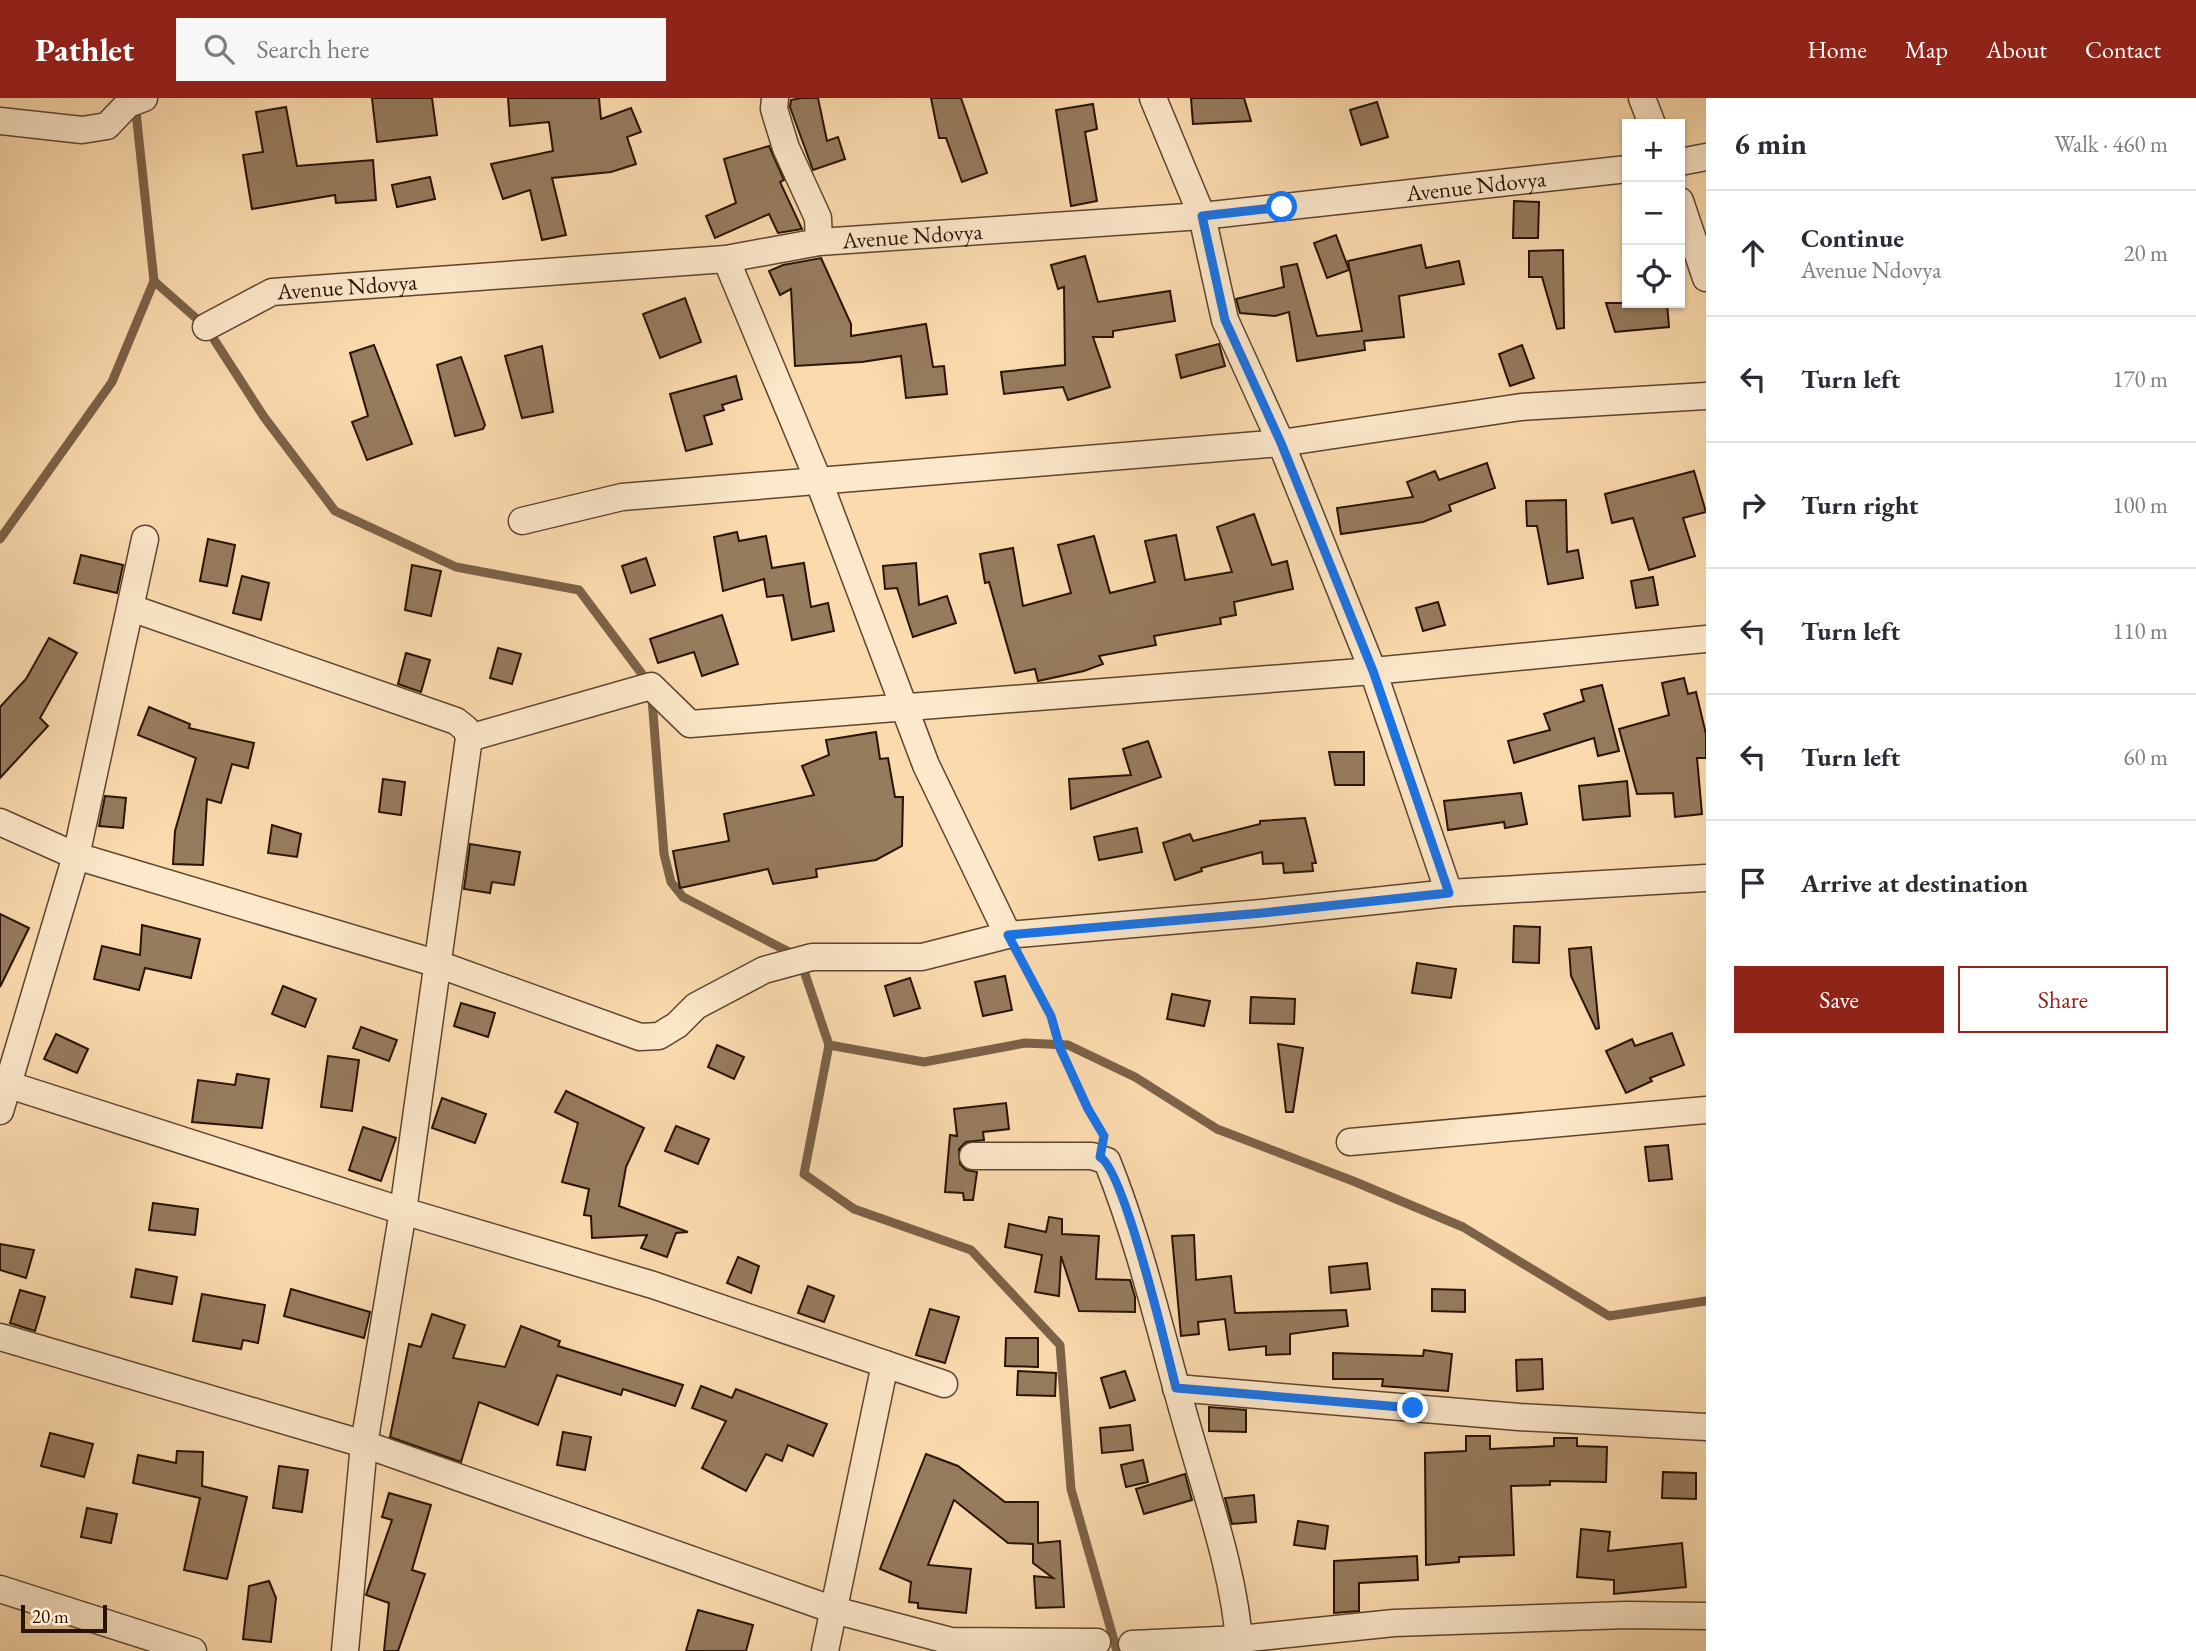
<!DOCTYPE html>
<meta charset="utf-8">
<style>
:root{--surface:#fff;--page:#f7f7f7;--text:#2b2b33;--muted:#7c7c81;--line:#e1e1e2;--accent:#8f2418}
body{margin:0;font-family:"EB Garamond",serif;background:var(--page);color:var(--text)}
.controls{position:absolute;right:21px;top:21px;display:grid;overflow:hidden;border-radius:0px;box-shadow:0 2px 5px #0004}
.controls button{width:63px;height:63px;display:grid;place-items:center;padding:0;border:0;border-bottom:2px solid var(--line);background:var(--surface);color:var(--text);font:35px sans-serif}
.scale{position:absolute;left:21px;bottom:18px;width:86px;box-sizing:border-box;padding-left:7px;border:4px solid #291305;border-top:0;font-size:19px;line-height:24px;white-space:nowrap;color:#291305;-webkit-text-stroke:5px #fce8ca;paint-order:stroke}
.stop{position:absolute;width:21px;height:21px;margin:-16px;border:5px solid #1a73e8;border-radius:50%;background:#fff}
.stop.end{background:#1a73e8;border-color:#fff;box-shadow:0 2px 7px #0008}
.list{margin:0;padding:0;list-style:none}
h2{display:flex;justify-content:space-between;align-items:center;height:91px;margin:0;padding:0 28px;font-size:30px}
h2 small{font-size:23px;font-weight:400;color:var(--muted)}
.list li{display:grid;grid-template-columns:46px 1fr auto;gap:21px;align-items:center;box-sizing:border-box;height:126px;padding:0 28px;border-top:2px solid var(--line)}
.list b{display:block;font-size:26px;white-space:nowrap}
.list p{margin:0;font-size:23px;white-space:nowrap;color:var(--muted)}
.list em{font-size:23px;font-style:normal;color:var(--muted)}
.actions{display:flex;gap:14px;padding:21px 28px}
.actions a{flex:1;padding:16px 0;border:2px solid var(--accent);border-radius:0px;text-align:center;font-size:24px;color:var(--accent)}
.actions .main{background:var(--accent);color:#fff}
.icon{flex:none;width:38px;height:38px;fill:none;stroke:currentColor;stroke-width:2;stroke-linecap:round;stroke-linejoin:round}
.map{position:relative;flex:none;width:1706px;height:1553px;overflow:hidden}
header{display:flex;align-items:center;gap:42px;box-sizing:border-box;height:98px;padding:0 35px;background:var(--accent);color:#fff}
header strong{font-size:33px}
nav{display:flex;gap:38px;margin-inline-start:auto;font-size:24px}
.search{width:490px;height:63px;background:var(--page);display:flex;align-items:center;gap:18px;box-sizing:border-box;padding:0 24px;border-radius:0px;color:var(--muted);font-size:26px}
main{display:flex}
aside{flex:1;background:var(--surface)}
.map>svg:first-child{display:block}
</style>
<header>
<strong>Pathlet</strong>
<div class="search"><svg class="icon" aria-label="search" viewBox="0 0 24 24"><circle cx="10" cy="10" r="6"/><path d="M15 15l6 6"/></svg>Search here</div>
<nav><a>Home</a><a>Map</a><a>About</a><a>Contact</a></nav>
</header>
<main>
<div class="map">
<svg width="1706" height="1553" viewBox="0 0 1706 1553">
<rect width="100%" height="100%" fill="#fbdbae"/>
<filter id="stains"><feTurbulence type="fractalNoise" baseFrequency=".00286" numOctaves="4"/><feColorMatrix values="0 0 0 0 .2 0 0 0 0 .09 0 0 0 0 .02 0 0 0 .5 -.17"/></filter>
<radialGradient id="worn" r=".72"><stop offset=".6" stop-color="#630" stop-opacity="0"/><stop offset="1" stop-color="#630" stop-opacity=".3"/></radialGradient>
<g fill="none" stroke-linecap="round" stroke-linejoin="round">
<!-- stream -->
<g stroke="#7c6248" stroke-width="9">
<polyline points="154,183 206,229 264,319 335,413 456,469 579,492 651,588 664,756 671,784 683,799 791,855"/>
<polyline points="0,441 112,284 154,183 136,14"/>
<polyline points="803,870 829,947 804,1076 854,1111 971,1152 1060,1247 1071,1391 1117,1553"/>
<polyline points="829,947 924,964 1025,945 1068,947 1135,979 1217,1031 1353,1083 1463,1129 1609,1218 1706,1203"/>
</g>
</g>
<!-- building -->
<g fill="#967b5d" stroke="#291305" stroke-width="2">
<polygon points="372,0 432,0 437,37 377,44"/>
<polygon points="508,0 599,0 601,21 631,10 641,34 627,39 636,66 611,74 552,80 566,137 542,142 530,92 503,101 491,66 553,53 549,24 510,28"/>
<polygon points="802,0 818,0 827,43 838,39 845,61 813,72 790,9 791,2"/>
<polygon points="931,0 961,0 987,75 962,84 946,40 939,40"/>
<polygon points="1191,0 1244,0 1251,23 1193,26"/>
<polygon points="1377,4 1388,39 1361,47 1350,12"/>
<polygon points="1093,6 1097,31 1085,34 1097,103 1071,108 1056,12"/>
<polygon points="286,9 297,68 373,62 376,102 336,105 335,97 252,111 243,57 263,54 256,14"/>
<polygon points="769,48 784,82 780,84 802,131 778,135 769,116 715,140 706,118 736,105 724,61"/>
<polygon points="430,79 435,101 397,109 392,87"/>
<polygon points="1514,103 1539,104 1538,140 1513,140"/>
<polygon points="1336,137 1349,172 1327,180 1314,145"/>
<polygon points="1421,147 1426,170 1459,163 1464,186 1399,198 1404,239 1364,243 1365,252 1297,263 1289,214 1275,218 1240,215 1236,201 1284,189 1281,169 1297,166 1317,238 1362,233 1348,163"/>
<polygon points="1563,152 1564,230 1557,231 1542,179 1529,179 1529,153"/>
<polygon points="1085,158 1098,204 1170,193 1175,223 1113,233 1113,239 1093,239 1110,289 1068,302 1063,289 1004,296 1001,274 1065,267 1064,189 1058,191 1051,167"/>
<polygon points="821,160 851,226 851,238 926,226 933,269 944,268 947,296 906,300 901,258 862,264 795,268 791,191 780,197 769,173 783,167"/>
<polygon points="685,200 701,244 660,260 643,216"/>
<polygon points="1606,205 1667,205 1669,229 1615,234"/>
<polygon points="1219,246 1225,268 1181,280 1176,257"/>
<polygon points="374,247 412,346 367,362 352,324 368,318 350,255"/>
<polygon points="1522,247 1534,280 1510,288 1499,256"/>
<polygon points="542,248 553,314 522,320 505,258"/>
<polygon points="461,259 485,327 483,331 455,338 437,267"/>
<polygon points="736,278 742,301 722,307 724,312 704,318 712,346 686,353 670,296"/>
<polygon points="1487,365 1495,390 1449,407 1451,413 1423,424 1341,436 1337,410 1413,399 1407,384 1435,373 1439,382"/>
<polygon points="1694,373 1706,414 1683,420 1695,458 1649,472 1633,420 1612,425 1605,396"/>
<polygon points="1566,402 1567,454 1578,452 1583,480 1548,486 1537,428 1527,428 1526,403"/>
<polygon points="1254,416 1272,467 1287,463 1293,491 1234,504 1236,517 1220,520 1221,526 1154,538 1156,547 1099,558 1103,566 1084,573 1038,583 1035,571 1015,575 989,484 985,485 980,456 1013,450 1023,508 1071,495 1058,447 1094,438 1110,495 1155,484 1145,443 1176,437 1185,482 1232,474 1217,429"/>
<polygon points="737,434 739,443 766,438 772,470 804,465 811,509 828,505 834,533 792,542 783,497 767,499 764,481 723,493 714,439"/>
<polygon points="208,441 235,447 227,488 200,483"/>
<polygon points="81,457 123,467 117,495 74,485"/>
<polygon points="646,460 655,487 631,495 622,468"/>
<polygon points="916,465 919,507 947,498 956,525 913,539 897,490 885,491 883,468"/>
<polygon points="412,467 441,473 431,518 405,512"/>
<polygon points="242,478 269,485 261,522 233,515"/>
<polygon points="1653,479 1658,507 1636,510 1631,483"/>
<polygon points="1438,504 1445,527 1423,533 1416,510"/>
<polygon points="722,517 738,566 702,578 694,554 658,565 650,541"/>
<polygon points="49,540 77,555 40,620 48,628 0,680 0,609 26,581"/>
<polygon points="498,550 521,556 512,586 490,580"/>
<polygon points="406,555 430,562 421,594 398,586"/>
<polygon points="1684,580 1688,596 1696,594 1706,636 1706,660 1697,660 1702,716 1675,719 1673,695 1637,696 1619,631 1669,617 1662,585"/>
<polygon points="1602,587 1619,653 1598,658 1594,640 1514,665 1508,643 1550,632 1544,616 1584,603 1581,592"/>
<polygon points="149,609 190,626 189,630 254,645 248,670 232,666 221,705 207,701 203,767 173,766 175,733 196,660 138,637"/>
<polygon points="876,634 880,661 888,660 895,699 903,699 902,748 876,762 816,771 817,779 773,786 768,771 680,790 673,753 729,743 724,716 814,697 802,668 829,657 826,642"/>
<polygon points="1148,643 1161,679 1071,711 1069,681 1131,677 1123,651"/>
<polygon points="1329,654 1364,654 1364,687 1335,687"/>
<polygon points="383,681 405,684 401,717 379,714"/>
<polygon points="1627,683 1630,718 1583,722 1579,688"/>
<polygon points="1521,695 1527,726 1505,730 1504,724 1448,732 1444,703"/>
<polygon points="105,698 126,700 123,730 99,728"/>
<polygon points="1305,720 1316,765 1312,765 1313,773 1284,775 1283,765 1263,766 1262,754 1201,770 1202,773 1175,782 1163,745 1190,736 1193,743 1260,726 1260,723"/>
<polygon points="272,727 301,736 297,759 268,755"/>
<polygon points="1137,730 1142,754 1099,762 1094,739"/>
<polygon points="470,746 520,754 514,787 492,784 490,795 464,791"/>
<polygon points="0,816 29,830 0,889"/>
<polygon points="142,827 200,841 191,880 145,870 139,892 94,881 102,848 140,857"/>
<polygon points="1514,828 1540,829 1539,865 1513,864"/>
<polygon points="1591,849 1599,930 1596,931 1571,878 1569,851"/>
<polygon points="1417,865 1456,871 1451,900 1412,895"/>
<polygon points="1005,878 1012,912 983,918 975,884"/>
<polygon points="910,880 920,910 894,918 885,888"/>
<polygon points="283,888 316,901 305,929 272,916"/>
<polygon points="1172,896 1210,903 1204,928 1167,921"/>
<polygon points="1251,899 1295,901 1294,926 1250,925"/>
<polygon points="461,905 495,915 488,939 454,928"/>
<polygon points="361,929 397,942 389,963 353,950"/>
<polygon points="1672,935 1684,967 1650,980 1652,983 1626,995 1606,953 1632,941 1635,948"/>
<polygon points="56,936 88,951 77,975 44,961"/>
<polygon points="1278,946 1303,950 1293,1014 1286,1014"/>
<polygon points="717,947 744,959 734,981 708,969"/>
<polygon points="328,958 359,962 352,1013 321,1009"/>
<polygon points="237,976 269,981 262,1030 192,1024 198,982 235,987"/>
<polygon points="566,993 644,1030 626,1069 619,1108 688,1134 676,1135 667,1159 641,1150 647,1137 592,1140 591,1118 584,1117 589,1091 562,1084 578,1025 555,1014"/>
<polygon points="442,1000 486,1016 475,1045 432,1030"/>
<polygon points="1006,1005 1009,1031 983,1034 984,1042 966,1044 959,1051 960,1066 966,1072 977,1074 973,1102 964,1102 963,1095 945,1094 950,1037 957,1038 954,1011"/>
<polygon points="676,1028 709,1041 698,1066 665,1053"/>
<polygon points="363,1029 396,1040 381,1083 349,1072"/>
<polygon points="1668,1047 1672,1081 1649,1083 1645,1049"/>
<polygon points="153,1105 198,1111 195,1137 149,1132"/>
<polygon points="1049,1119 1062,1121 1062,1136 1099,1138 1096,1181 1130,1182 1135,1199 1135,1214 1079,1213 1061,1158 1059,1198 1035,1194 1042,1157 1005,1149 1009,1126 1046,1134"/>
<polygon points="1194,1137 1196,1182 1231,1178 1235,1215 1346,1212 1348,1228 1290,1236 1290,1256 1266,1257 1266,1248 1229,1252 1225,1221 1198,1224 1199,1236 1181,1238 1172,1138"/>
<polygon points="0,1146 34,1152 26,1180 0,1172"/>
<polygon points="738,1159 759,1168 751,1195 727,1185"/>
<polygon points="1367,1165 1370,1191 1331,1195 1329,1169"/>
<polygon points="136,1171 177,1179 172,1206 131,1199"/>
<polygon points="808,1188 834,1198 824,1224 798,1215"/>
<polygon points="291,1191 370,1214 364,1240 284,1218"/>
<polygon points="1432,1191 1465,1192 1465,1214 1432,1213"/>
<polygon points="20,1192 45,1199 35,1233 10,1225"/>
<polygon points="202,1196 265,1207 258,1245 243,1242 241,1251 193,1243"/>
<polygon points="930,1211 959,1219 945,1265 916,1257"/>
<polygon points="432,1216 465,1227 453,1260 505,1269 521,1228 560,1243 558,1248 683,1287 675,1308 623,1291 621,1297 557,1277 538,1327 479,1304 461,1364 390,1339 409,1246 421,1249"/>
<polygon points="1006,1240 1038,1240 1038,1269 1005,1268"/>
<polygon points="1424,1252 1452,1256 1448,1293 1382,1288 1383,1281 1333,1281 1333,1255 1423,1258"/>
<polygon points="1542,1261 1543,1291 1517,1293 1516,1262"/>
<polygon points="1018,1273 1056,1275 1055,1298 1017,1297"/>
<polygon points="1125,1273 1135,1302 1110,1310 1101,1280"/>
<polygon points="701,1288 732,1300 736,1291 827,1326 813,1358 788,1347 782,1363 766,1356 746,1393 702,1370 726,1323 692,1310"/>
<polygon points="1209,1309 1246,1312 1246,1334 1209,1333"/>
<polygon points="1130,1327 1133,1352 1102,1355 1100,1330"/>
<polygon points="563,1334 591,1339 585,1372 557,1367"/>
<polygon points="50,1335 93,1346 84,1379 41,1368"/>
<polygon points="1466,1338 1490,1338 1490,1351 1554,1348 1554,1340 1577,1340 1577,1348 1607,1349 1606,1384 1550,1383 1550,1387 1511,1388 1514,1457 1459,1459 1459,1464 1426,1467 1425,1355 1466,1353"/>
<polygon points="177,1353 203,1354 202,1388 247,1399 227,1481 184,1472 200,1400 133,1385 138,1357 176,1365"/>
<polygon points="926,1356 958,1368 1005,1404 1038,1404 1038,1445 1060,1443 1064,1509 1036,1510 1034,1478 1053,1480 1033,1465 1033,1446 1008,1445 954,1402 928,1467 971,1471 966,1515 918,1510 918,1505 909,1504 911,1484 880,1471"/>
<polygon points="1143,1362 1148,1384 1126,1389 1121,1367"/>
<polygon points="279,1368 308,1372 302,1414 273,1410"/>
<polygon points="1663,1374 1696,1375 1696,1401 1662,1400"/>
<polygon points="1185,1376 1192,1402 1144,1416 1136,1391"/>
<polygon points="389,1395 431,1407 412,1472 425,1476 398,1553 384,1553 389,1505 366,1497 392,1422 382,1419"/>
<polygon points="1254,1397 1256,1424 1232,1426 1225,1400"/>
<polygon points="87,1410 117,1416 111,1445 81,1439"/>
<polygon points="1298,1423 1328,1428 1325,1451 1294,1447"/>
<polygon points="1581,1431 1610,1434 1608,1453 1682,1445 1686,1489 1614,1496 1614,1482 1577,1479"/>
<polygon points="1417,1458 1418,1482 1359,1485 1359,1513 1334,1515 1334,1463"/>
<polygon points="269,1483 276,1500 271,1544 243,1541 249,1488"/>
<polygon points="698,1512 753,1527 746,1553 686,1553"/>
</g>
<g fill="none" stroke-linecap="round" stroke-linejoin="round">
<!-- minor casing -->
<g stroke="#5e452f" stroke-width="29">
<g id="minor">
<polyline points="775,0 774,11 786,50 818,120 819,144"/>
<polyline points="1153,0 1202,118 1225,222 1281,345 1373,573 1449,795"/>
<polyline points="1642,0 1652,26"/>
<polyline points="0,23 82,32 107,28 128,6 144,0"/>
<polyline points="1680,64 1706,59"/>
<polyline points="1680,103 1706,180"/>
<polyline points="726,161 819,384 926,667 1008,837"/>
<path id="s1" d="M 206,229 L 272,194 L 726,161 L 819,144 L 1202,118 L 1627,71"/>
<polyline points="522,423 622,399 1281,345 1521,309 1706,298"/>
<polyline points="131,510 456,623 466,631 469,640 403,1113 364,1346 345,1553"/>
<polyline points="469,640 651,588 690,626 1373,573 1706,541"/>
<polyline points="0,724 76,758 435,865 640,939 659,938 677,927 696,908 764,872 812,859 922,859 1008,837 1262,815 1449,795 1706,780"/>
<polyline points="0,984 403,1113 653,1187 944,1286"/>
<polyline points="0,1013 76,758 145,441"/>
<polyline points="1350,1044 1706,1012"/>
<path d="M 973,1058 L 1092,1058 L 1107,1063 C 1141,1148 1161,1237 1186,1324 C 1207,1399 1235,1475 1240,1553"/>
<polyline points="0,1239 364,1346 834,1512 951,1543 1097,1544"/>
<polyline points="1176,1290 1519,1319 1706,1329"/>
<polyline points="0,1491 193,1553"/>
<polyline points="1132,1546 1240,1541 1394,1525 1626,1517 1706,1518"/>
<polyline points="825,1553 885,1266"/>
</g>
</g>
<!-- path -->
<polyline stroke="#291305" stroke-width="4.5" stroke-dasharray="5 3.5" stroke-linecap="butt" points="1021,862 1051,918 1060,950 1100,1032"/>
<!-- minor -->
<use href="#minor" stroke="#fce8ca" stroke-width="26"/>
</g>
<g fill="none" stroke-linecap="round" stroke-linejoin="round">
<!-- route -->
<path stroke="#1a73e8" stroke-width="9" d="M 1282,109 L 1202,118 L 1225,222 L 1281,345 L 1373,573 L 1449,795 L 1262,815 L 1008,837 L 1051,918 L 1060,950 L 1088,1011 L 1104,1038 L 1100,1059 C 1124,1072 1167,1254 1176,1290 L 1413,1310"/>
</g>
<g text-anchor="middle" stroke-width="6" stroke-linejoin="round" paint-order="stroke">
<!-- street labels -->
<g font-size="23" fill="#291305" stroke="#fce8ca">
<text dy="8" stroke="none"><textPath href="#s1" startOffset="1284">Avenue Ndovya</textPath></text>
<text dy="8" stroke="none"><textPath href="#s1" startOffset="718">Avenue Ndovya</textPath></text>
<text dy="8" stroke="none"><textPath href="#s1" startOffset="150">Avenue Ndovya</textPath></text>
</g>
</g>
<rect width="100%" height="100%" filter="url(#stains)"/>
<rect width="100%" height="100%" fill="url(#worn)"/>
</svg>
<div class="controls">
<button>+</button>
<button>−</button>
<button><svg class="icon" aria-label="locate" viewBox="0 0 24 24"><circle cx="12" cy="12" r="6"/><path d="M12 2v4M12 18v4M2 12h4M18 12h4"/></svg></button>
</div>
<div class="scale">20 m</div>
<div class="stop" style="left:1282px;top:109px"></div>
<div class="stop end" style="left:1413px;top:1310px"></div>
</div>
<aside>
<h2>6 min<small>Walk · 460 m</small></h2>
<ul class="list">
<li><svg class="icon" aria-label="ahead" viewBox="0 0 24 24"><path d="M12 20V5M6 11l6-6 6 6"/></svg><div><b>Continue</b><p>Avenue Ndovya</p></div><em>20 m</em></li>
<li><svg class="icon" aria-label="left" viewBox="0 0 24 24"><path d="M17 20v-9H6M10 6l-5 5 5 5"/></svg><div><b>Turn left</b></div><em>170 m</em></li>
<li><svg class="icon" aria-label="right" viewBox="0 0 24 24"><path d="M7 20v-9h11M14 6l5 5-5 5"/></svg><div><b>Turn right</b></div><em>100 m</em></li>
<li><svg class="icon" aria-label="left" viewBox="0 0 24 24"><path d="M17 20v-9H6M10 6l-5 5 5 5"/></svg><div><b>Turn left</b></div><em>110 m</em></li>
<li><svg class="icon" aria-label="left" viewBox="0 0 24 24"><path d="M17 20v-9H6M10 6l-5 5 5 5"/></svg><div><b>Turn left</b></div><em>60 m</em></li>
<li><svg class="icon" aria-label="arrive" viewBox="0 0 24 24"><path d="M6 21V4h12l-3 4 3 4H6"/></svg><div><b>Arrive at destination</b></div></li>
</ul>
<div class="actions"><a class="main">Save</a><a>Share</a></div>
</aside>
</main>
